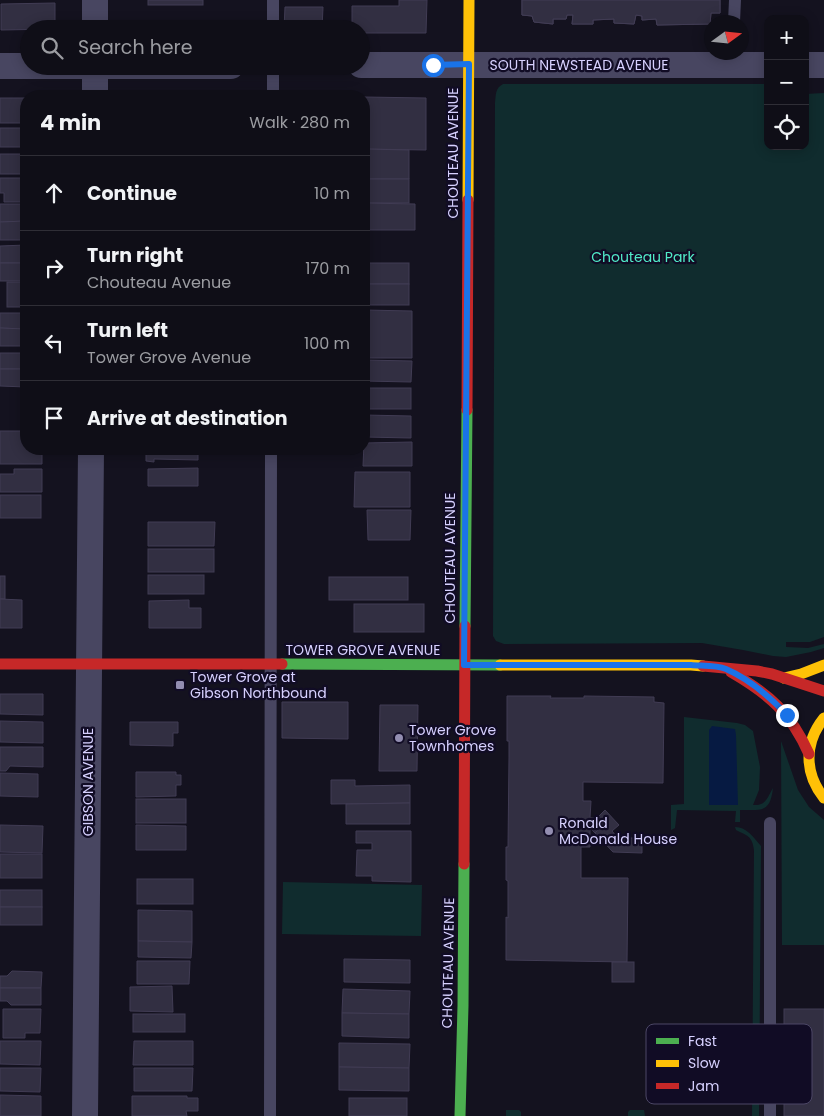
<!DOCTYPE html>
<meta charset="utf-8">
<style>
:root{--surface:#0f0e17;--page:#181720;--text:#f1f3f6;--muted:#9b9ca1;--line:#2f2e36}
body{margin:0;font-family:Poppins,sans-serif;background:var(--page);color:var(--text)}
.controls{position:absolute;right:15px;top:15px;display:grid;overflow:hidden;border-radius:10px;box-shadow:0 2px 12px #0003}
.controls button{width:45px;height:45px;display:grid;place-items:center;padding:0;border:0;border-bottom:1px solid var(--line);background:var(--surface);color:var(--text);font:25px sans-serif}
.compass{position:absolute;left:704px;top:15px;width:45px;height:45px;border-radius:50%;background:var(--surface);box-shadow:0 2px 12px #0003;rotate:75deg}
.stop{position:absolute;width:15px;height:15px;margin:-11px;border:4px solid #1a73e8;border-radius:50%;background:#fff}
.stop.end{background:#1a73e8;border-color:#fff;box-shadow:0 1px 5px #0008}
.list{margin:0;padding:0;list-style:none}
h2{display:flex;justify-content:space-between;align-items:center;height:65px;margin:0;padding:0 20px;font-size:21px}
h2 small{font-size:16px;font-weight:400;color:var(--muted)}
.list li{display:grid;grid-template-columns:32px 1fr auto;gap:15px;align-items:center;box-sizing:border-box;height:75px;padding:0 20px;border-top:1px solid var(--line)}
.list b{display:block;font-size:19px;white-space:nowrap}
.list p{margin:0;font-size:16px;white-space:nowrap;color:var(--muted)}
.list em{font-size:16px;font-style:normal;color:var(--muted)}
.icon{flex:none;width:28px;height:28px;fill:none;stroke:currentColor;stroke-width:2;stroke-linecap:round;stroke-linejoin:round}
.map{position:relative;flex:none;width:824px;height:1116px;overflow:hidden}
.search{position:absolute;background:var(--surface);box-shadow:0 2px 12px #0003;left:20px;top:20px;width:350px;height:55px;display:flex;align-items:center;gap:12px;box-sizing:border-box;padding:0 18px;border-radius:28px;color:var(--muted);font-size:19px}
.panel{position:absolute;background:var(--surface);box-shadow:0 2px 12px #0003;left:20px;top:90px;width:350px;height:365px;border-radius:20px}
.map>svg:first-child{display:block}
</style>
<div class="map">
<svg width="824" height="1116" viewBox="0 0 824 1116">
<rect width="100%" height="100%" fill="#14121f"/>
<!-- green -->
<g fill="#102c2e">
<path d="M 503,84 L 768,84 L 768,146 L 805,146 L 805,94 L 824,93 L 824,637 L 810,642 L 786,642 L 786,647 L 808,648 L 824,644 L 824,648 L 811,652 L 786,657 L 773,656 L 743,650 L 702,643 L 504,644 L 496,641 L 493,636 L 495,103 C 496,95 495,88 503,84 Z"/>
<path d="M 684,717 L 737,723 L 745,725 L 753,731 L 760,767 L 759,790 L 753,805 C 766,806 767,798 773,788 C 770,813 762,810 740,810 L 740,822 L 735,822 L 736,811 L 677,810 L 675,828 L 671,830 L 671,805 L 684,804 Z"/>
<polygon points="781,741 798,790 809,807 824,820 824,945 782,945"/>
<path d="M 735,827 C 747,827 754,838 761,846 L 759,1116 L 752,1116 L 754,850 C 752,835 747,836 736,830 Z"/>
<polygon points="283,882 422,885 421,936 282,934"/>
<polygon points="506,1110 519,1110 521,1112 521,1116 506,1116"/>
<polygon points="630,1110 644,1110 645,1116 628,1116 628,1112"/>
</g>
<!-- water -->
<polygon fill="#061a42" points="712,726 735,729 736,735 738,805 709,805 709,730"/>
<!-- building -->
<g fill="#322f42" stroke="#413c54">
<rect x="148" y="0" width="55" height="5"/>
<polygon points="399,0 427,0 426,33 361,33 361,29 352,29 352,6 399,6"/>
<polygon points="522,0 720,0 720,13 711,13 710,24 657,25 656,19 642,20 642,16 636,15 634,24 614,23 614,19 593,20 593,24 572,24 573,15 567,15 566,19 553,19 553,24 534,22 532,16 522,15"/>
<polygon points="522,0 720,0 720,13 711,13 710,24 657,25 656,19 642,20 642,16 636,15 634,24 614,23 614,19 593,20 593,24 572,24 573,15 567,15 566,19 553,19 553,24 534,22 532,16 522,15"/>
<polygon points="55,3 55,29 1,30 1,4"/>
<polygon points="285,7 323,7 322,29 284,29"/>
<polygon points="364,97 426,98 426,150 364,149"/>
<rect x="0" y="98" width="26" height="25"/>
<rect x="0" y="128" width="26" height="19"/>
<polygon points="364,149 409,150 409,179 364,179"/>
<rect x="0" y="154" width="26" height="20"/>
<polygon points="0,178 26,178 26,202 4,202 4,193 0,193"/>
<rect x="364" y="179" width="45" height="24"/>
<polygon points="364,203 415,204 415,230 364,230"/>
<polygon points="0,204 26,204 26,221 0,222"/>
<polygon points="26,221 26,240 0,240 0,222"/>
<polygon points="26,245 26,263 0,263 0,246"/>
<rect x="0" y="263" width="26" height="18"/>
<rect x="364" y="263" width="45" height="21"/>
<rect x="7" y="282" width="19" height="25"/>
<rect x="364" y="284" width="45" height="21"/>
<polygon points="364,310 412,311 412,358 364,358"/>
<polygon points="0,313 26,313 26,329 0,328"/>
<polygon points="0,328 26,329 26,346 0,346"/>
<rect x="0" y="353" width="26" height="16"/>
<polygon points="364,360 412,361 411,382 364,381"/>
<polygon points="0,369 26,369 26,387 0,386"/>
<rect x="364" y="388" width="47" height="21"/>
<polygon points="364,415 411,416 411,438 364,437"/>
<polygon points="0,431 26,431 26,449 42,449 42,464 0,464"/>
<polygon points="412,442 412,466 363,466 364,443"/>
<polygon points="146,449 198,449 198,460 154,459 154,462 146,461"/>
<polygon points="198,468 198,486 148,486 148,469"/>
<polygon points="14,469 42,469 42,492 0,492 0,474 14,474"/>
<polygon points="355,472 410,472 410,507 354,507"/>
<rect x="0" y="495" width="41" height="23"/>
<polygon points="367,510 411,510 410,540 368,540"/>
<polygon points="148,522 215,522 214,546 148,546"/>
<rect x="148" y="549" width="66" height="23"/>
<rect x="148" y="575" width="56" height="19"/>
<rect x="0" y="576" width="5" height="23"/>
<rect x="329" y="577" width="79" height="23"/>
<polygon points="0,599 22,600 22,628 0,628"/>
<polygon points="189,600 189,608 201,608 201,628 149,628 149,601"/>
<rect x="354" y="604" width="70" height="28"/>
<polygon points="0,694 43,694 43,715 0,714"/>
<polygon points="507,696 551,696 550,698 584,698 584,696 654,697 654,702 664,703 663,783 583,782 583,801 591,801 590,818 597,818 604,824 595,833 590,828 590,847 581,847 581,878 628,878 627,962 506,960 506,917 508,918 508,881 506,880 506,847 508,847 509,757 509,741 507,741"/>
<polygon points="282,702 348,702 348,739 282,738"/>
<polygon points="380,705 418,705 417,771 379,771"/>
<polygon points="0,721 43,722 43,743 0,742"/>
<polygon points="130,722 178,722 178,733 173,733 173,746 130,745"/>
<polygon points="0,747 43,747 43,767 10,766 6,771 0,771"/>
<polygon points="136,772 176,772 176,775 181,775 181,785 176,785 176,796 136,797"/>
<polygon points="0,773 38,774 38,797 0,796"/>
<polygon points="331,780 355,780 355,786 410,785 410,803 331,804"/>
<rect x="136" y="799" width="50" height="24"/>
<polygon points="410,803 410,824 346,824 346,804"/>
<polygon points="605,810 619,825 612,831 618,838 642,838 642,853 613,852 595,833 604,824 597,818"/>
<polygon points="0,825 43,826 42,853 0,852"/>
<polygon points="136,825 186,826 186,850 136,850"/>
<polygon points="356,831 411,831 411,882 372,881 372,876 356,876 357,850 372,850 372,843 356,843"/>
<rect x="0" y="854" width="42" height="24"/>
<rect x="137" y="879" width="56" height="25"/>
<rect x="0" y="890" width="42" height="17"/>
<rect x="0" y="907" width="42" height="18"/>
<polygon points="138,910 192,911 192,942 138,941"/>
<polygon points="138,941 192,942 191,958 138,957"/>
<polygon points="344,959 410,960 410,983 344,982"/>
<polygon points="137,961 190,961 189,984 137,984"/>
<rect x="612" y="962" width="22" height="20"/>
<polygon points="12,971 42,972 41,988 0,988 0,976 7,976"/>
<polygon points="172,986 173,1012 130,1011 130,987"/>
<polygon points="0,988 41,988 41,1005 11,1005 7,1001 0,1001"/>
<polygon points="343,989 410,991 409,1014 342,1013"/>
<polygon points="3,1009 41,1009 40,1033 25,1033 25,1038 3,1038"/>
<rect x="784" y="1009" width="40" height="107"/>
<polygon points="342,1013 409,1014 409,1038 342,1036"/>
<rect x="133" y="1014" width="52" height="18"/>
<polygon points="0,1041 41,1041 40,1065 0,1064"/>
<polygon points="134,1041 193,1041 193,1065 133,1065"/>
<polygon points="339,1043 410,1044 409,1068 339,1067"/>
<polygon points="339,1067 409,1068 409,1091 339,1090"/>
<polygon points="0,1068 41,1068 40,1092 0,1091"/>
<polygon points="134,1068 193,1068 192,1091 134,1091"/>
<polygon points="0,1095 41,1096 41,1116 0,1116"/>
<polygon points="132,1096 187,1096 187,1098 198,1098 198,1111 186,1111 187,1116 132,1116"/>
<rect x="349" y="1098" width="58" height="18"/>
</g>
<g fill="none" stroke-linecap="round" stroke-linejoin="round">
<!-- lane -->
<g stroke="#484661" stroke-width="12">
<polyline points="734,22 735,0"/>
<polyline points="273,29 273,0"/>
<polyline points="273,96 273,66"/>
<polyline points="270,1116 271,449"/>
<polyline points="770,1116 770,823"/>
</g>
<!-- street -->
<g stroke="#484661" stroke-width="26">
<polyline points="95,29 95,0"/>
<polyline points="361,65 768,65"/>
<polyline points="805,65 824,65"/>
<polyline points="0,66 231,66"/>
<polyline points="95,96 95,66"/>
<polyline points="85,1116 91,449"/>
</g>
<!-- fast -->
<g stroke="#4caf50" stroke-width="11">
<polyline points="465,626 467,410"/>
<polyline points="282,664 500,665"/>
<polyline points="460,1116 463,1006 464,864"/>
</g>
<!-- slow -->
<g stroke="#ffc107" stroke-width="11">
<polyline points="468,200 469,0"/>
<polyline points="500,665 691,665 703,666"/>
<polyline points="784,678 801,674 824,665"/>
<path d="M 824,718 C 804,743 804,773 824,798"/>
</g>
<!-- jam -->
<g stroke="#c62828" stroke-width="11">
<polyline points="467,410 468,200"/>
<polyline points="0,664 282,664"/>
<polyline points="703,666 757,671 772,674 824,691"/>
<path d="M 731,672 C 769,694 791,713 809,754"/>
<polyline points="464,864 465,626"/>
</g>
</g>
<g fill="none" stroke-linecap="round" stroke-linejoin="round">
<!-- route -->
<path stroke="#1a73e8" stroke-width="6" d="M 433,65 L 469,64 L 464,665 L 691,665 C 702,666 716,665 726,669 C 749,679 770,697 787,715"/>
</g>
<!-- markers -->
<g fill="#938eb1" stroke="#110c25" stroke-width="2">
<rect x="175" y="680" width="10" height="10" rx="2.5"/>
<circle cx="399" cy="738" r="5"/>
<circle cx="549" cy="831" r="5"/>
</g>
<g text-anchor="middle" stroke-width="4.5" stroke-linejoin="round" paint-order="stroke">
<!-- street labels -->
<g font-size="14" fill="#d7d1ff" stroke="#110c25">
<text x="579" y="70">SOUTH NEWSTEAD AVENUE</text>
<text transform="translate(453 153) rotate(-90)" y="5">CHOUTEAU AVENUE</text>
<text transform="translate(450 558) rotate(-90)" y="5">CHOUTEAU AVENUE</text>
<text x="363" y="655">TOWER GROVE AVENUE</text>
<text transform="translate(88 782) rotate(-90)" y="5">GIBSON AVENUE</text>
<text transform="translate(448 963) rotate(-89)" y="5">CHOUTEAU AVENUE</text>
</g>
<!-- park labels -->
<g font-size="14" fill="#51ebc8" stroke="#110c25">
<text x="643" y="262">Chouteau Park</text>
</g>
<!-- poi labels -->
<g font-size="14" fill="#d7d1ff" stroke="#110c25" text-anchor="start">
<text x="190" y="682">Tower Grove at<tspan x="190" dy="16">Gibson Northbound</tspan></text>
<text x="409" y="735">Tower Grove<tspan x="409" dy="16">Townhomes</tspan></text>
<text x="559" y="828">Ronald<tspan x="559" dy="16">McDonald House</tspan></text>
</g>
</g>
<!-- legend -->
<rect x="646" y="1024" width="166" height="80" rx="8" fill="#110c25" stroke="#4c4766" stroke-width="1"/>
<rect x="656" y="1038" width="23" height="6" fill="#4caf50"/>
<rect x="656" y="1060" width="23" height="7" fill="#ffc107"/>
<rect x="656" y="1083" width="23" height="6" fill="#c62828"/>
<g font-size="14" fill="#d7d1ff">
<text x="688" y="1046">Fast</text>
<text x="688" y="1068">Slow</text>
<text x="688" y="1091">Jam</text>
</g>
</svg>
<div class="controls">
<button>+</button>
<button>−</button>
<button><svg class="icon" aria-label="locate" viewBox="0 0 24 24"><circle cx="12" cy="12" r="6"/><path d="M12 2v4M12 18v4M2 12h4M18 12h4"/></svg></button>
</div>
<svg class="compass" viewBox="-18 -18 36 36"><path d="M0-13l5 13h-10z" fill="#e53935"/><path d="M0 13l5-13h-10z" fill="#9b9ca1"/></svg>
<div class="stop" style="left:433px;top:65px"></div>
<div class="stop end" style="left:787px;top:715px"></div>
<div class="search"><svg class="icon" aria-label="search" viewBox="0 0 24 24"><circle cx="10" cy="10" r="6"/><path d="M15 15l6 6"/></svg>Search here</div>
<section class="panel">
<h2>4 min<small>Walk · 280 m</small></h2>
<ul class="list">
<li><svg class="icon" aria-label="ahead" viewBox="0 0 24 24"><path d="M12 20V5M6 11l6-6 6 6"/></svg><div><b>Continue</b></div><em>10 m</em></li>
<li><svg class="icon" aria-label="right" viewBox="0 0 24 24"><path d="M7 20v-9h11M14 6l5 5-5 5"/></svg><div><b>Turn right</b><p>Chouteau Avenue</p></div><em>170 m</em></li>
<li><svg class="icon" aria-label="left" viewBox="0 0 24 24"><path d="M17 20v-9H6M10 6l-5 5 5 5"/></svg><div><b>Turn left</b><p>Tower Grove Avenue</p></div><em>100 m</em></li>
<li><svg class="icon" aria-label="arrive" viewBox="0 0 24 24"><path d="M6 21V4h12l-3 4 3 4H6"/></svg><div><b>Arrive at destination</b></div></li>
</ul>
</section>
</div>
